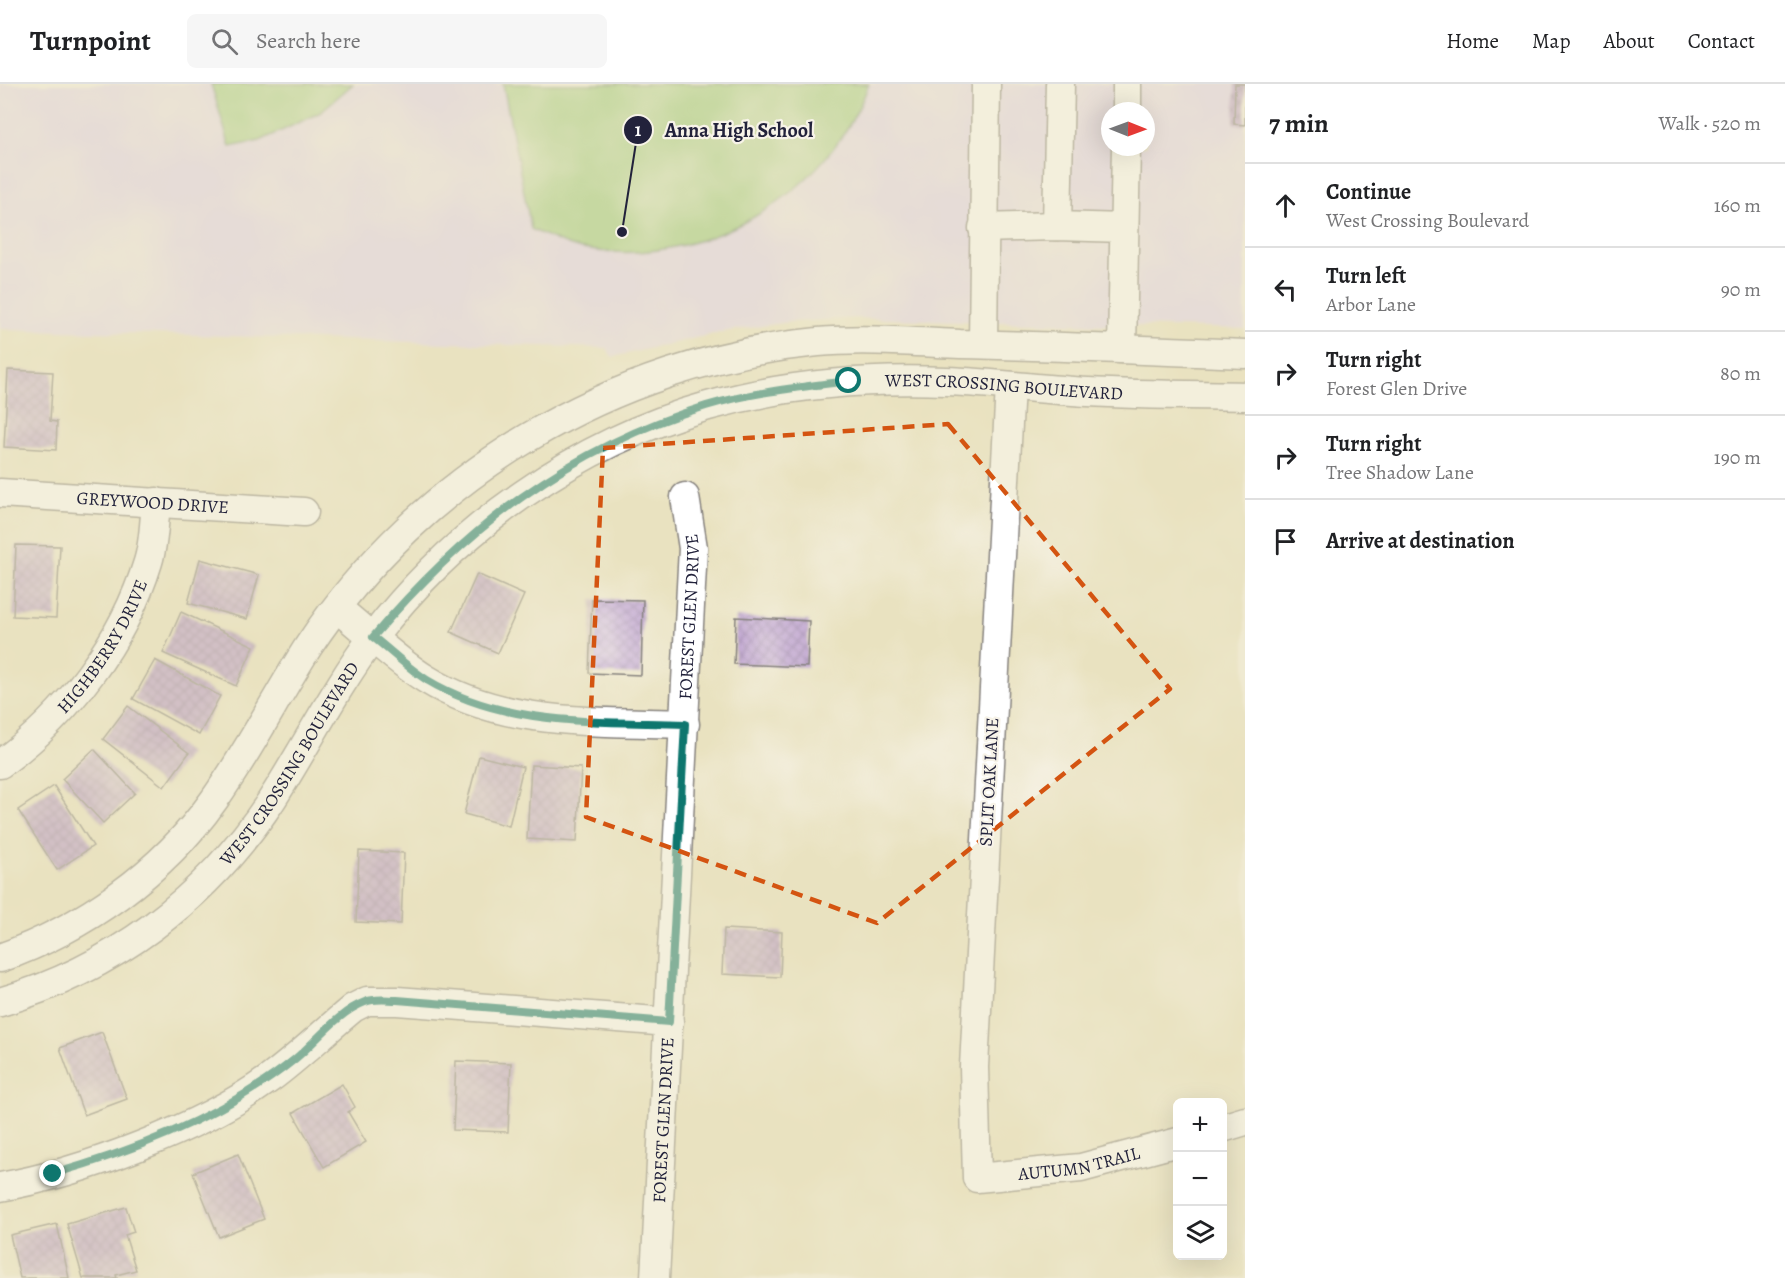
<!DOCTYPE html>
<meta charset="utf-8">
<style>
:root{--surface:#fff;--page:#f6f6f6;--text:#202124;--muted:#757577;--line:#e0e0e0}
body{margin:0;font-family:Alegreya,serif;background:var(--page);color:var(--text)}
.controls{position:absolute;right:18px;bottom:18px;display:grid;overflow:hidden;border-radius:9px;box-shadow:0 6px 24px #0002}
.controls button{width:54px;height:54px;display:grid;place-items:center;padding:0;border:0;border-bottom:2px solid var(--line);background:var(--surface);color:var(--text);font:30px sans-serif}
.compass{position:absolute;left:1101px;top:18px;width:54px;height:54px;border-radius:50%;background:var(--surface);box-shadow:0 6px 24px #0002;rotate:91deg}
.stop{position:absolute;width:18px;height:18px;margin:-14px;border:4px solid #0f766e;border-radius:50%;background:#fff}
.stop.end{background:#0f766e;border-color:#fff;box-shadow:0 2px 6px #0008}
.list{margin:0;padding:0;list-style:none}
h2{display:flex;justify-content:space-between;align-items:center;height:78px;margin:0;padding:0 24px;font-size:26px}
h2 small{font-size:20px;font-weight:400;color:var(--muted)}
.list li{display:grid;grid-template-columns:39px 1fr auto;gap:18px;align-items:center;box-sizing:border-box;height:84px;padding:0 24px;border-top:2px solid var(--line)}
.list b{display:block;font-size:22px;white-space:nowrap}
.list p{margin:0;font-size:20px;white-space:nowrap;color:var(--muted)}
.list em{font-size:20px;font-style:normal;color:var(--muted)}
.icon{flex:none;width:33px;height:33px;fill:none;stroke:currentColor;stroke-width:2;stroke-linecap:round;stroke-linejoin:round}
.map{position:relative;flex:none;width:1245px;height:1194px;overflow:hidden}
header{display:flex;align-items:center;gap:36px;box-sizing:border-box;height:84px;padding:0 30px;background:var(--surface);border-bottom:2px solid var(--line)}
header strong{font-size:28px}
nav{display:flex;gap:33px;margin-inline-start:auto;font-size:21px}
.search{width:420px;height:54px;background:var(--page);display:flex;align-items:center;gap:15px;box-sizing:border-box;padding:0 21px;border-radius:9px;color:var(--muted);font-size:22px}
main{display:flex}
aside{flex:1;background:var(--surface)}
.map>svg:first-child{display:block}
</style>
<header>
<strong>Turnpoint</strong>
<div class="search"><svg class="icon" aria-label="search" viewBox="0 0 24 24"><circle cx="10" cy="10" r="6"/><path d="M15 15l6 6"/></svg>Search here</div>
<nav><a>Home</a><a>Map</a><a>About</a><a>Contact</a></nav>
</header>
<main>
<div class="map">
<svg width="1245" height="1194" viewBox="0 0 1245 1194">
<defs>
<pattern id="building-cross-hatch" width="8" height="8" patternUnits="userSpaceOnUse" patternTransform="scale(1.5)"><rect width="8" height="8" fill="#b697cd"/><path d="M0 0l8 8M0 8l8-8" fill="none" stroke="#947ba8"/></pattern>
</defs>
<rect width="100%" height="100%" fill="#f7f3e8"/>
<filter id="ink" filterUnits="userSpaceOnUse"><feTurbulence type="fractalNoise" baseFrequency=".0167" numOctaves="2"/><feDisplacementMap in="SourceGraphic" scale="12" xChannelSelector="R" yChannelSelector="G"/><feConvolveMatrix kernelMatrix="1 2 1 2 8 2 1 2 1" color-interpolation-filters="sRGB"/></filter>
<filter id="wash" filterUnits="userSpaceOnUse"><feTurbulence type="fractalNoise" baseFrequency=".008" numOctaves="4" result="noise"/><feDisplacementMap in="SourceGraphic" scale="24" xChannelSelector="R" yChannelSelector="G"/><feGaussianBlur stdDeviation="1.35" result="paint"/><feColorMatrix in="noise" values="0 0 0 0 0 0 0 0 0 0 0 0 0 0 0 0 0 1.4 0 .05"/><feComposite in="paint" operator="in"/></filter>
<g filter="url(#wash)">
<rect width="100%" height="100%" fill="#e9e2c0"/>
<!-- built -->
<path fill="#e2d4f3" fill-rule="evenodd" d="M 0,0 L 1245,0 L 1245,245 L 854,234 L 789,238 L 722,248 L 612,273 L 607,264 L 0,245 ZM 1110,27 L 1146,27 L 1146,63 L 1110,63 Z"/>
<!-- grass -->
<g fill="#9bcc7c" stroke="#5e775c" stroke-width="1.5">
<polygon points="211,0 353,0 319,29 260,57 230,63"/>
<path d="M 503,0 L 869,0 C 827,114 701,185 582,165 C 565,162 547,152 531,145 Z"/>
</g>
<g id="blocks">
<!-- building -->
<g fill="url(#building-cross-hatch)">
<polygon points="1235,0 1245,0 1245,41 1234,40"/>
<polygon points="8,286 53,288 50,337 57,338 56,366 4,363"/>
<polygon points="16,461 60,462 56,534 13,532"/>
<polygon points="200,475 259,491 247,535 188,519"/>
<polygon points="477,490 524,511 498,569 451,548"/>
<polygon points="592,515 643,516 641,591 589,589"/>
<polygon points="181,528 254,562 236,602 163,569"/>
<polygon points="736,533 809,537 807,583 734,580"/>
<polygon points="155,576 220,612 199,651 133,615"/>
<polygon points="128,622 189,669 164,703 103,655"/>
<polygon points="94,665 135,709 103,739 62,695"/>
<polygon points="479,672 523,683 509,742 464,730"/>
<polygon points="531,681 581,684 577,758 527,755"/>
<polygon points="54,702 93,762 57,786 18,726"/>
<polygon points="359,767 404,769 401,840 356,838"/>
<polygon points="724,845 782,848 780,893 722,890"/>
<polygon points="102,948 127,1015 84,1031 60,964"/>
<polygon points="456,977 511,979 508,1048 453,1046"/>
<polygon points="342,1000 355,1023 348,1028 366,1058 324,1083 293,1029"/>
<polygon points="238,1070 264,1135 219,1153 193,1089"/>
<polygon points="126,1123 134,1148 125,1151 136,1186 116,1191 117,1194 83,1194 67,1140"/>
<polygon points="57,1140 69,1194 20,1194 10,1151"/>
</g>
</g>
</g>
<g filter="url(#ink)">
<use href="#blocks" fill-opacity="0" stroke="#86827e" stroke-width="1.5"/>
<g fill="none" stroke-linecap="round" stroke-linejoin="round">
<!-- minor casing -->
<g stroke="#86827e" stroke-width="31">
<g id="minor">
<polyline points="1127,27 1127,0"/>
<polyline points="1057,142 1060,0"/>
<polyline points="983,144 1057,142 1124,144"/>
<polyline points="983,260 986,0"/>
<polyline points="1122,265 1126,63"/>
<path id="s1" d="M 1010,302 L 974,983 L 977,1094 L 1081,1084 L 1178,1058"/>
<path id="s2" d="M 0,409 L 304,428"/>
<path d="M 337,524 C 366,547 395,576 426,595 C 504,643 597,637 685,640"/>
<path id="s3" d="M 0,680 C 67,632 124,557 148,478 C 154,459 154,438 156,418"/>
<path d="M 0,874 C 83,845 163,788 214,716 C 249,667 276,613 308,563 C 421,391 614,277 818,258 C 865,254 914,258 960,260 C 1055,262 1150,266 1245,270"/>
<path id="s4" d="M 0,918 C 112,886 206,815 271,717 C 306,663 335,604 374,552 C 456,445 578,358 708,322 C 786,300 865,294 946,297 C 993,299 1040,305 1088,308 C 1140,311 1193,311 1245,312"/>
<polyline points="1222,1044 1245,1037"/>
<path d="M 0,1103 C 81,1089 203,1043 269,995 C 299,973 325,947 353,924 L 367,917 L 397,917 L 669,938"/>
<path id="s5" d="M 655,1194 L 693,464 L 685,413"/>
</g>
</g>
<!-- minor -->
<use href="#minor" stroke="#fff" stroke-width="28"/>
</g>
</g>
<g fill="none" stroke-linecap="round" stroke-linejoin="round" filter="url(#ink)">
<!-- route -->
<path stroke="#0f766e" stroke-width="8" d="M 53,1090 C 137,1066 226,1031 295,975 C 317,957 338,928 365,918 C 374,914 387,916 397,916 L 669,938 L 685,640 C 597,637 505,643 427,596 C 408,584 391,567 373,553 C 465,445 568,364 706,322 C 753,308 801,303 849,297"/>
</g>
<!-- marked area -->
<path d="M0 0H1245V1194H0ZM 948,340 L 1170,605 L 877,839 L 586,733 L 603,364 Z" fill="#e9e2c0" fill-opacity=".55" fill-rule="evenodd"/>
<path fill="none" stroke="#d45411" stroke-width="4.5" stroke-dasharray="12 8" stroke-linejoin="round" d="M 948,340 L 1170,605 L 877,839 L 586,733 L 603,364 Z"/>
<g text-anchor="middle" stroke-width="4.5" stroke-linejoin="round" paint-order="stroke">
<!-- street labels -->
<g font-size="18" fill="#22223b" stroke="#f7f3e8">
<text dy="6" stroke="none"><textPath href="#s4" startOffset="1250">WEST CROSSING BOULEVARD</textPath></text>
<text dy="6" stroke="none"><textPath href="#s2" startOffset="153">GREYWOOD DRIVE</textPath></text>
<text dy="6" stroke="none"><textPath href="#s5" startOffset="662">FOREST GLEN DRIVE</textPath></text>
<text dy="6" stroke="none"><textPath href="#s3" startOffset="158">HIGHBERRY DRIVE</textPath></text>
<text dy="6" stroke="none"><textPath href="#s4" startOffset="386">WEST CROSSING BOULEVARD</textPath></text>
<text transform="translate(989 698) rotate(-87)" y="6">SPLIT OAK LANE</text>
<text dy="6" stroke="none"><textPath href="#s5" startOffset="158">FOREST GLEN DRIVE</textPath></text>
<text dy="6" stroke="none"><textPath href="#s1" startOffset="896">AUTUMN TRAIL</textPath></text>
</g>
</g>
<!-- callouts -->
<path fill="none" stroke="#22223b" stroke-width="2" d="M622 148L638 46"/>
<g fill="#22223b" stroke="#f7f3e8" stroke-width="2">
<circle cx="622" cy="148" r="6"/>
<circle cx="638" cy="46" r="15"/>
</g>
<g font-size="18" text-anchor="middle" font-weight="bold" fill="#fff">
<text x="638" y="52">1</text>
</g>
<g font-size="20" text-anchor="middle" font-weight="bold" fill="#22223b" stroke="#f7f3e8" stroke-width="4.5" stroke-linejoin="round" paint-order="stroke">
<text x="739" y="53">Anna High School</text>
</g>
</svg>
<div class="controls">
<button>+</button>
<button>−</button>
<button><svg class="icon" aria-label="layers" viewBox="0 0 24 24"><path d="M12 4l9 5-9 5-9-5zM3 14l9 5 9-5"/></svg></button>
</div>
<svg class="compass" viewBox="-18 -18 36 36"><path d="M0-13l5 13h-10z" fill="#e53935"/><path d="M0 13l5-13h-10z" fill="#757577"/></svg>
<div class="stop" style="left:849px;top:297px"></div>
<div class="stop end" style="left:53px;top:1090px"></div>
</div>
<aside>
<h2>7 min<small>Walk · 520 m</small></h2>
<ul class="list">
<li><svg class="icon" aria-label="ahead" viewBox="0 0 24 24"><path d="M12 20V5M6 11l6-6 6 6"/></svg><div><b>Continue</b><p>West Crossing Boulevard</p></div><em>160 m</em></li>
<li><svg class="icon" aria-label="left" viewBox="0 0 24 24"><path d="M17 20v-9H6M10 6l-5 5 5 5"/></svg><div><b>Turn left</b><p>Arbor Lane</p></div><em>90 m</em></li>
<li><svg class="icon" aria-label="right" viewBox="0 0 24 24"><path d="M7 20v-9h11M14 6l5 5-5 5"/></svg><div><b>Turn right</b><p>Forest Glen Drive</p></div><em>80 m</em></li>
<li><svg class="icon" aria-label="right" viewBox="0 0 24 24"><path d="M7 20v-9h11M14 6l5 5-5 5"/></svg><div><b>Turn right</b><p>Tree Shadow Lane</p></div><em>190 m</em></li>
<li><svg class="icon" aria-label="arrive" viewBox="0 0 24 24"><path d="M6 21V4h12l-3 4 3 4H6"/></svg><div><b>Arrive at destination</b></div></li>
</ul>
</aside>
</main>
